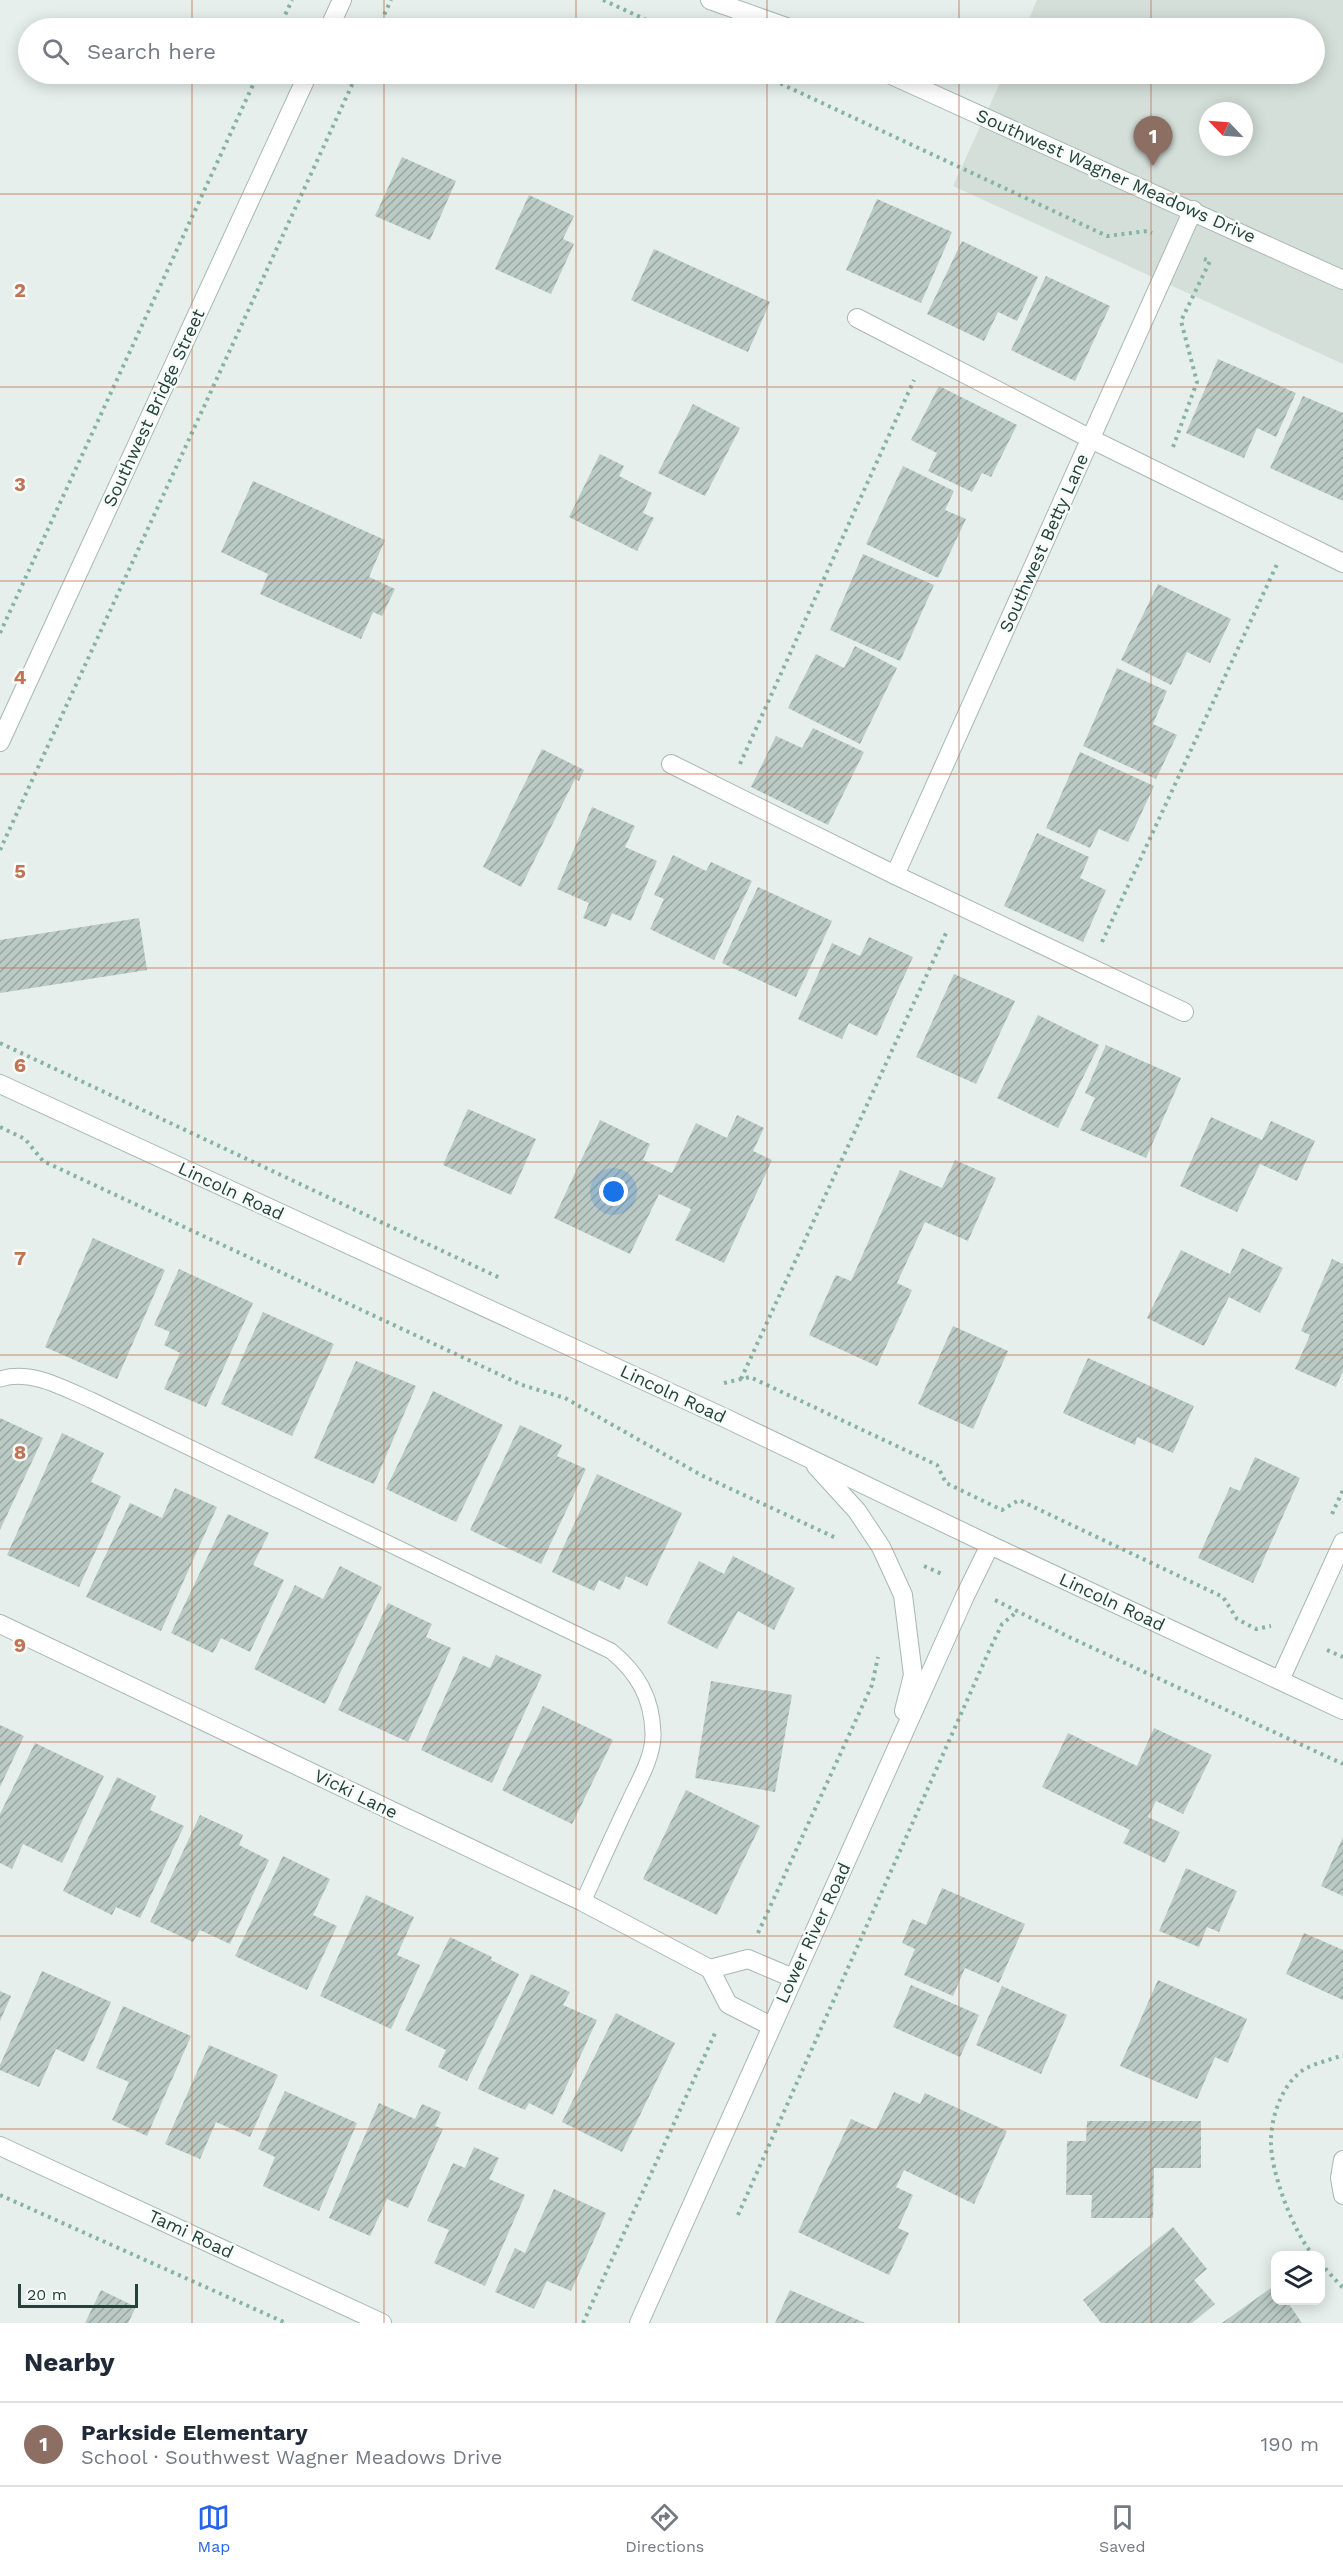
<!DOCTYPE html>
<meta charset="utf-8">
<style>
:root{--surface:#fff;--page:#f6f6f7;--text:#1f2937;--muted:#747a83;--line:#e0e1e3;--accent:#2563eb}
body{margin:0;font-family:"Work Sans",sans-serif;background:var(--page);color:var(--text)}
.controls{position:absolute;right:18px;bottom:18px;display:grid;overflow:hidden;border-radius:12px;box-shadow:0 3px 15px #0003}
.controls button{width:54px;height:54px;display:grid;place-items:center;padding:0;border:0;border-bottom:2px solid var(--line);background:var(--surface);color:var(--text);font:30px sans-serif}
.compass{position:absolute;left:1199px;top:102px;width:54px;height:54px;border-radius:50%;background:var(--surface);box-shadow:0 3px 15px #0003;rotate:295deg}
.scale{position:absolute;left:18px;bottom:15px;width:120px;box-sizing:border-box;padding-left:6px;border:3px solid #24423a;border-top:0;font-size:16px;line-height:21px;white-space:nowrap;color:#24423a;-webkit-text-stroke:4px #f7fbf9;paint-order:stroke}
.you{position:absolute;left:614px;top:1192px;width:21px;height:21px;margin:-15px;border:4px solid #fff;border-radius:50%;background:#1a73e8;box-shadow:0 0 0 9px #1a73e833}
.badge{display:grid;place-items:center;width:39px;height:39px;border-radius:50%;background:var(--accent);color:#fff;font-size:20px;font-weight:700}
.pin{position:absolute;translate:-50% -50px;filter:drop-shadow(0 2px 3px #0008)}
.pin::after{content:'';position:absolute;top:32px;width:21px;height:18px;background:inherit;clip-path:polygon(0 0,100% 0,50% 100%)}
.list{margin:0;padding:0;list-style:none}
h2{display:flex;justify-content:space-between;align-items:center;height:78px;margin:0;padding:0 24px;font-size:26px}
h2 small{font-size:20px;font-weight:400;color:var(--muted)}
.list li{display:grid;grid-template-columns:39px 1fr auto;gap:18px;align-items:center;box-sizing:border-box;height:84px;padding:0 24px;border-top:2px solid var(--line)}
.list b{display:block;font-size:22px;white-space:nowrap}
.list p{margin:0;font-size:20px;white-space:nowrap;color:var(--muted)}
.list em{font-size:20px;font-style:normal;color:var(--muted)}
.icon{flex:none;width:33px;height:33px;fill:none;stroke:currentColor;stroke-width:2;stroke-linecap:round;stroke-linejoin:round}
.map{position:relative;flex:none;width:1343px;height:2323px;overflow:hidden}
.search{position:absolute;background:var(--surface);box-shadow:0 3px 15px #0003;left:18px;right:18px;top:18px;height:66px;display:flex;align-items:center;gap:15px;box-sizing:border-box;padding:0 21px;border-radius:33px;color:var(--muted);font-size:22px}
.sheet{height:162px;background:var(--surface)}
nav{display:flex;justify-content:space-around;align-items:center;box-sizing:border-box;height:84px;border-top:2px solid var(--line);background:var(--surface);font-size:16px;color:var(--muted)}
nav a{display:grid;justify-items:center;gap:3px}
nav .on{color:var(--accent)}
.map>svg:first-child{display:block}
</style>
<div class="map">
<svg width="1343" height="2323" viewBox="0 0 1343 2323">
<defs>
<pattern id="building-hatch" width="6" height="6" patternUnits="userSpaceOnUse" patternTransform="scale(1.5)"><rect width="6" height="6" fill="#bbcac4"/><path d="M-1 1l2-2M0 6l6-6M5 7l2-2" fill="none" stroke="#98a6a0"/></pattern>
</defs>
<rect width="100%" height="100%" fill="#e6efeb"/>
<!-- built -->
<path fill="#d4dfda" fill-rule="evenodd" d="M 1037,0 L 1343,0 L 1343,364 L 953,186 L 1004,74 L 1314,74 L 1314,28 L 1025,28 ZM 1208,111 L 1244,111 L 1244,147 L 1208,147 Z"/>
<!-- building -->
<g fill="url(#building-hatch)">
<polygon points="402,157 456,181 430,240 375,216"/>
<polygon points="529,195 574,216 563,239 574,244 551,294 495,269"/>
<polygon points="877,199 952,232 921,303 846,270"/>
<polygon points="962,241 1038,277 1017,321 998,312 984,341 927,314"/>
<polygon points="654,249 770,302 748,352 631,300"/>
<polygon points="1046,276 1110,306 1075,381 1011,350"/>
<polygon points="1218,359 1296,393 1276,437 1257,428 1244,458 1186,433"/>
<polygon points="939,386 1017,425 991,477 982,473 972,492 928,471 937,453 911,440"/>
<polygon points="1303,396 1343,413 1343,501 1270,468"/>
<polygon points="693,404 740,428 705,496 658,473"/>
<polygon points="600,454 624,466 619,476 652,493 643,513 654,518 637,551 569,517"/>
<polygon points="903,466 954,491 945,510 966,519 938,578 866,544"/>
<polygon points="253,481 385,540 369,577 395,589 382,616 373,612 361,639 260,594 268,574 221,552"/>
<polygon points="863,554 934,585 900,661 830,630"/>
<polygon points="1158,584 1231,619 1210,663 1187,652 1171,685 1121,660"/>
<polygon points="855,646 897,668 860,744 788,708 816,654 844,668"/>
<polygon points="1117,668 1167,691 1153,724 1177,735 1156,779 1083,746"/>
<polygon points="813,728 864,752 828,825 751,787 776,736 802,748"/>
<polygon points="542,749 584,770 579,781 575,779 521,887 483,867"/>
<polygon points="1080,752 1154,786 1128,842 1099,829 1090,848 1046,828"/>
<polygon points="592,807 635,826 625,847 657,861 631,921 612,913 606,927 583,918 589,903 557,889"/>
<polygon points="1037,833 1089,857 1080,878 1106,890 1083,942 1004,906"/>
<polygon points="673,855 706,871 711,862 752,881 714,960 650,929 664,899 654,895"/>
<polygon points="758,887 832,921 796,997 722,963"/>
<polygon points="139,918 147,970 0,993 0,940"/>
<polygon points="869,937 913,957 877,1036 849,1023 842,1039 798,1019 832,943 860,956"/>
<polygon points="954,974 1015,1001 976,1084 916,1057"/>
<polygon points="1038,1015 1099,1045 1058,1128 997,1098"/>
<polygon points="1106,1045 1181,1078 1146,1158 1080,1130 1095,1098 1085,1093"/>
<polygon points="468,1109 536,1139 511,1195 443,1165"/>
<polygon points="737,1115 764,1128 753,1151 772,1160 724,1263 675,1240 691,1209 659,1194 630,1254 554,1218 600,1120 650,1144 643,1160 672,1173 696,1123 727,1138"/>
<polygon points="1211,1117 1262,1140 1271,1121 1315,1141 1297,1181 1260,1164 1237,1212 1180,1186"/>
<polygon points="955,1160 996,1178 968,1241 925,1222 897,1283 912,1290 877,1366 809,1335 836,1275 851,1281 900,1170 942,1188"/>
<polygon points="93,1238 165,1270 117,1379 45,1347"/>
<polygon points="1242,1248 1283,1268 1260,1313 1229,1297 1204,1346 1147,1318 1181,1250 1230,1274"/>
<polygon points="1332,1259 1343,1264 1343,1371 1336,1387 1295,1369 1310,1335 1301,1331"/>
<polygon points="179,1269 253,1303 206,1407 164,1389 180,1353 164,1345 170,1332 154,1325"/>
<polygon points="263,1312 334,1344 292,1436 221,1404"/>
<polygon points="953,1326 1008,1351 973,1429 918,1404"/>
<polygon points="1088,1358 1194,1406 1173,1453 1137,1437 1135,1445 1063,1413"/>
<polygon points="356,1361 416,1386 374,1484 314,1458"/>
<polygon points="433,1391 503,1425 456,1522 386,1489"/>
<polygon points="0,1418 43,1438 0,1530"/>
<polygon points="520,1425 562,1445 557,1456 586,1469 541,1564 470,1530"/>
<polygon points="62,1433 104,1453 91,1482 121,1496 79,1587 7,1555"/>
<polygon points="1255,1457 1300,1478 1253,1583 1198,1558 1230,1487 1240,1491"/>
<polygon points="597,1474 682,1513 647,1586 626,1576 620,1590 599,1580 594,1591 552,1572"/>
<polygon points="175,1488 217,1507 161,1631 86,1597 130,1503 162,1518"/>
<polygon points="228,1514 269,1533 253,1565 284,1580 250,1652 221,1638 213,1653 171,1633"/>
<polygon points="733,1556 795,1588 774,1630 738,1611 717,1649 667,1623 699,1561 724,1574"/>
<polygon points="340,1566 382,1587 325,1704 254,1669 295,1585 323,1599"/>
<polygon points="388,1603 432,1624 426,1637 451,1648 408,1742 338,1710"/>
<polygon points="496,1655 542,1675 492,1783 421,1750 463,1656 490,1668"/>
<polygon points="711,1681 792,1695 775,1792 695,1778"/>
<polygon points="543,1706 613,1740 572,1824 502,1790"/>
<polygon points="0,1725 24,1736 0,1787"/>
<polygon points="1154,1728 1212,1755 1183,1814 1156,1801 1148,1817 1180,1832 1165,1863 1123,1843 1130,1830 1042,1787 1068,1733 1137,1766"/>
<polygon points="35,1743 104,1776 62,1863 23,1844 12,1869 0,1863 0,1814"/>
<polygon points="117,1777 156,1796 150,1810 184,1826 140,1918 116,1907 112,1915 63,1891"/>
<polygon points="686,1790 760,1826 717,1915 643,1879"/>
<polygon points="200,1815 243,1835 239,1845 269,1860 230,1944 200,1930 193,1942 150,1922"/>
<polygon points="1343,1837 1343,1896 1321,1886"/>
<polygon points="283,1856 330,1879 313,1915 337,1926 307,1990 235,1956"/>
<polygon points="1186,1868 1237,1891 1219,1932 1207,1927 1199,1947 1159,1931"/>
<polygon points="942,1888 1025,1924 999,1983 965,1968 953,1996 904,1975 915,1949 902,1943 912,1919 926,1925"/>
<polygon points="366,1895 414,1917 397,1955 420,1965 391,2029 320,1996"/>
<polygon points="1304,1933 1343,1950 1343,2000 1286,1974"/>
<polygon points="450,1937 492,1957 491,1960 519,1974 467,2081 438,2067 446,2050 405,2030"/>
<polygon points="42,1971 111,2002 84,2062 56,2049 39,2087 0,2070 0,2065"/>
<polygon points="531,1974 570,1992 563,2005 597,2020 553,2115 529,2103 525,2110 478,2089"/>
<polygon points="1158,1980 1247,2019 1228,2063 1215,2057 1197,2099 1120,2066"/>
<polygon points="911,1985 979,2015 960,2057 893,2027"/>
<polygon points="1002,1986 1067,2015 1041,2074 976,2045"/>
<polygon points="0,1991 11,1996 0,2021"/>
<polygon points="123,2006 191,2036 147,2136 112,2120 129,2082 96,2068"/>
<polygon points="616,2013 675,2043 622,2152 562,2122"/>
<polygon points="209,2045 278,2075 250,2137 216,2122 200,2159 165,2144"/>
<polygon points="285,2091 357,2123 319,2211 263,2186 275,2157 258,2149"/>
<polygon points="894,2092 920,2104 925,2093 1007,2131 974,2204 904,2170 896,2187 913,2195 898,2228 909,2233 889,2275 798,2232 851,2119 876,2130"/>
<polygon points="379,2103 415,2119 422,2104 441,2112 435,2126 443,2129 408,2208 387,2199 370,2236 329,2218"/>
<polygon points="1087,2121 1201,2121 1201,2168 1154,2168 1153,2218 1091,2218 1092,2195 1066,2195 1067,2141 1086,2141"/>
<polygon points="474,2147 499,2158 489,2179 525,2195 485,2286 434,2263 449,2230 427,2221 453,2163 465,2168"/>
<polygon points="554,2189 606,2213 571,2291 547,2281 534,2309 495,2292 515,2248 525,2253"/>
<polygon points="1173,2227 1207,2269 1194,2280 1215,2304 1192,2323 1101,2323 1083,2300"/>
<polygon points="1275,2285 1276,2300 1286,2300 1302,2323 1222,2323"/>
<polygon points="101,2290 136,2307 128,2323 85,2323"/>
<polygon points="790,2290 865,2323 775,2323"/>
</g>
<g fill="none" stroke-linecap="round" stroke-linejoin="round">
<!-- service casing -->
<g stroke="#a8b8b2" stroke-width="17">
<path id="service" d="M 0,1379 C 31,1369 63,1388 91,1400 L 611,1651 C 638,1673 652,1698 653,1733 C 654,1756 638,1782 629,1802 C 613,1835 598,1869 583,1902"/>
</g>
<!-- minor casing -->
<g stroke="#a8b8b2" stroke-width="20">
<g id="minor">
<polyline points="710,0 789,28"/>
<polyline points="889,74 1343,280"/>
<polyline points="857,318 1091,439 1343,563"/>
<polyline points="671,764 895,875 1184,1012"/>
<polyline points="895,875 1193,210"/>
<polyline points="0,1624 583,1902 710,1969 728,2004 771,2026"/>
<polyline points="1280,1680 1343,1542"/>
<polyline points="710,1969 748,1959 793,1978"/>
<polyline points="0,2146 382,2323"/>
<polyline points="1343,2160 1340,2178 1343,2195"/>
</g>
</g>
<!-- tertiary casing -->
<g stroke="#a8b8b2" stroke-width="20">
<g id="tertiary">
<polyline points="329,28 342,0"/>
<polyline points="0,742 308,74"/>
<polyline points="0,1084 723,1417 990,1545 1343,1710"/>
<polyline points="816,1466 857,1511 881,1547 903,1595 913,1675 904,1711"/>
<polyline points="639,2323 965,1596 990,1545"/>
</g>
</g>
<!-- path -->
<g stroke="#86b3a5" stroke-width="4" stroke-dasharray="3 4.5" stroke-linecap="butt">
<polyline points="603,0 664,28"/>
<polyline points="279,28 292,0"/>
<polyline points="378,28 391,0"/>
<polyline points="760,74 1107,236 1147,231 1152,233"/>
<polyline points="1173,447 1197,382 1181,321 1210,261 1204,259"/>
<polyline points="0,633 258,74"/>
<polyline points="740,764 914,380"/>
<polyline points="0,850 357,74"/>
<polyline points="1102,942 1278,562"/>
<polyline points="0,1043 500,1278"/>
<polyline points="0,1127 25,1139 43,1161 522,1385 565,1398 701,1475 836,1538"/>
<polyline points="741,1379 946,933"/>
<polyline points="724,1383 750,1377 937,1465 946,1483 1002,1510 1019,1500 1223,1597 1237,1619 1256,1629 1271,1626"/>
<polyline points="1332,1514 1343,1490"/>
<polyline points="924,1566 942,1574"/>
<polyline points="995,1600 1069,1637 1343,1764"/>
<polyline points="1327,1650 1343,1657"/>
<polyline points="758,1933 872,1685 878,1657"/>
<polyline points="0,2195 286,2323"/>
<polyline points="738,2215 989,1651 1002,1624 1018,1611"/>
<path d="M 1314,2256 C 1294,2234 1270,2171 1271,2141 C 1271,2119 1280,2090 1298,2074 C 1307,2065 1327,2061 1340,2056 L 1343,2056"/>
<polyline points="1320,2263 1343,2288"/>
<polyline points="583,2323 716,2031"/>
</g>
<!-- service -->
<use href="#service" stroke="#fff" stroke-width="15"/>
<!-- minor -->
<use href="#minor" stroke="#fff" stroke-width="18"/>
<!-- tertiary -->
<use href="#tertiary" stroke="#fff" stroke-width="18"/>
</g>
<!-- grid -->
<path fill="none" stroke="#c07456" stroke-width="1.5" stroke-opacity="0.55" d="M 192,0 L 192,28M 384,0 L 384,28M 576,0 L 576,28M 767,0 L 767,28M 959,0 L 959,28M 1151,0 L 1151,28M 192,74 L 192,2323M 384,74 L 384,2323M 576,74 L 576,2323M 767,74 L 767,2323M 959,74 L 959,2323M 1151,74 L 1151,2323M 0,194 L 1343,194M 0,387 L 1343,387M 0,581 L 1343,581M 0,774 L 1343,774M 0,968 L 1343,968M 0,1162 L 1343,1162M 0,1355 L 1343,1355M 0,1549 L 1343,1549M 0,1742 L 1343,1742M 0,1936 L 1343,1936M 0,2129 L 1343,2129"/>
<g text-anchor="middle" stroke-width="5" stroke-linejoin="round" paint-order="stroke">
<!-- street labels -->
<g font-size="18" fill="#24423a" stroke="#f7fbf9">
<text transform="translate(1116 176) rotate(24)" y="6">Southwest Wagner Meadows Drive</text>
<text transform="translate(154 408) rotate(-65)" y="6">Southwest Bridge Street</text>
<text transform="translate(1044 543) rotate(-66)" y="6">Southwest Betty Lane</text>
<text transform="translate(231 1191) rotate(25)" y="6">Lincoln Road</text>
<text transform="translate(673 1394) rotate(25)" y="6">Lincoln Road</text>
<text transform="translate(1112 1602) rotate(25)" y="6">Lincoln Road</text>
<text transform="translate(356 1794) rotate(26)" y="6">Vicki Lane</text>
<text transform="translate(813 1933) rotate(-65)" y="6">Lower River Road</text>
<text transform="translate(191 2234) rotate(25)" y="6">Tami Road</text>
</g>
</g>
<g font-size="20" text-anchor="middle" font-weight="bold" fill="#c07456" stroke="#f7fbf9" stroke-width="5" stroke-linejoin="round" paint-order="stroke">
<text x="20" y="297">2</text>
<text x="20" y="491">3</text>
<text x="20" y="684">4</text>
<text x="20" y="878">5</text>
<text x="20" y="1072">6</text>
<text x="20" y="1265">7</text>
<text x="20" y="1459">8</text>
<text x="20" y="1652">9</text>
</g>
</svg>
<div class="controls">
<button><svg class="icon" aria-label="layers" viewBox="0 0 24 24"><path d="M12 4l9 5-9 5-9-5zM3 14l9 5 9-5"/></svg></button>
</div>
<svg class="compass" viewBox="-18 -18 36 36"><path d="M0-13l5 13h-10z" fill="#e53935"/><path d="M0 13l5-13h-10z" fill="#747a83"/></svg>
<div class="scale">20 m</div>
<div class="you"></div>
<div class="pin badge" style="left:1153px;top:166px;background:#8d6e63">1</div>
<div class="search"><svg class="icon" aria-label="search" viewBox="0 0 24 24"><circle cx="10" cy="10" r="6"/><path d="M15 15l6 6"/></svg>Search here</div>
</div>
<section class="sheet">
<h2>Nearby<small></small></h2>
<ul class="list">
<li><span class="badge" style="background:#8d6e63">1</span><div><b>Parkside Elementary</b><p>School · Southwest Wagner Meadows Drive</p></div><em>190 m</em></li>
</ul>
</section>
<nav>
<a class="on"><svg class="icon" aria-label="map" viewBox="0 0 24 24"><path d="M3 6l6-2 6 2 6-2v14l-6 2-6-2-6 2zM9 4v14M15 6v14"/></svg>Map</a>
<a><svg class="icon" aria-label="directions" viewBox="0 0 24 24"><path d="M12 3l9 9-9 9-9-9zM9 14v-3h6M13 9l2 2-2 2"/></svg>Directions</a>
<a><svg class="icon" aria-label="saved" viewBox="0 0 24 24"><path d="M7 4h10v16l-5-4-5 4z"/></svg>Saved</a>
</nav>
